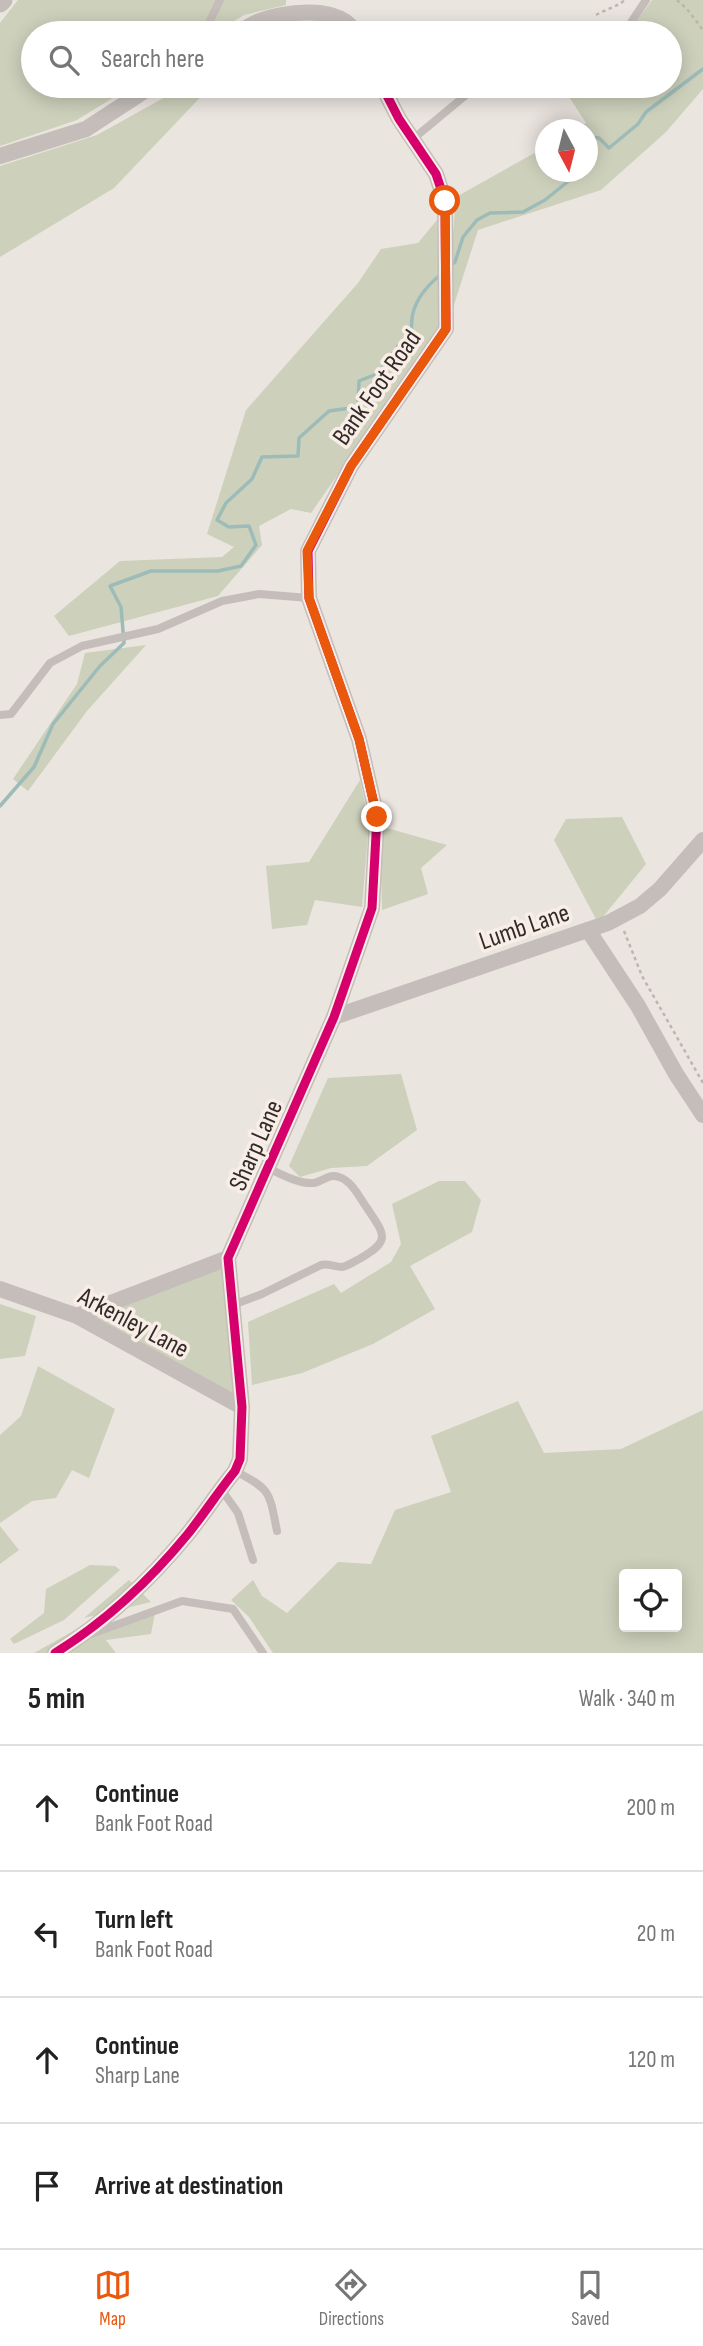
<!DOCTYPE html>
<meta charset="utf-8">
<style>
:root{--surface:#fff;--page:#f2f2f2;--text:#222;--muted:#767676;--line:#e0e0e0;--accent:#ea580c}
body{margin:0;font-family:"Sofia Sans Condensed",sans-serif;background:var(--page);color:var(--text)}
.controls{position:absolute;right:21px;bottom:21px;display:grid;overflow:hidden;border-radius:7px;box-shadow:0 4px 18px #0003}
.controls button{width:63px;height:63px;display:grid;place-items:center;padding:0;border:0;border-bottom:2px solid var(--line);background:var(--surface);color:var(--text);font:35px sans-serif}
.compass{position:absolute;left:535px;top:119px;width:63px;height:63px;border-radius:50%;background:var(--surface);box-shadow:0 4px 18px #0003;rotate:173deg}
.stop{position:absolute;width:21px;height:21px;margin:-16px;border:5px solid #ea580c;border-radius:50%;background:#fff}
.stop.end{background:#ea580c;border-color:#fff;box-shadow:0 2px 7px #0008}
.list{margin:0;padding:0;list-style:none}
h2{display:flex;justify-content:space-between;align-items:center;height:91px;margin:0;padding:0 28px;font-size:30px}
h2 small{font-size:23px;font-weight:400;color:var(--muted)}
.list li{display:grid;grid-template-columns:46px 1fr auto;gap:21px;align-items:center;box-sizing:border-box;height:126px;padding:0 28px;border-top:2px solid var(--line)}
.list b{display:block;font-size:26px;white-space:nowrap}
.list p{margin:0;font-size:23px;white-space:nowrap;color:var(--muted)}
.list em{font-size:23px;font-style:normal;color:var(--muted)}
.icon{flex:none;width:38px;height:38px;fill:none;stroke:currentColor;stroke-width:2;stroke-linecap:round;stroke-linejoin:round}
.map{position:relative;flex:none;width:703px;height:1653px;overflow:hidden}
.search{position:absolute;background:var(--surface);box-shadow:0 4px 18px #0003;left:21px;right:21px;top:21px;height:77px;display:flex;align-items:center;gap:18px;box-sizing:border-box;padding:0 24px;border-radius:38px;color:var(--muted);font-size:26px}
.sheet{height:595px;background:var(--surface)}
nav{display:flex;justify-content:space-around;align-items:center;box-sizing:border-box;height:98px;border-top:2px solid var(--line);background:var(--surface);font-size:19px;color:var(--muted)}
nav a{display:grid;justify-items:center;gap:4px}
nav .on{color:var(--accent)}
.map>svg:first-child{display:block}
</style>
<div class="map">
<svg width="703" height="1653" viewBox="0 0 703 1653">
<rect width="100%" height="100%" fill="#ebe5e0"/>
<!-- green -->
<g fill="#cdd0bb" fill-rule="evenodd">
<polygon points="18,0 286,0 286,5 244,15 215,33 33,33 33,86 132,86 77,120 0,146 0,23"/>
<polygon points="652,0 703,0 703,89 666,132 601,190 478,230 445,333 456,197 545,147 546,172 588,172 588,130 576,129 586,123 566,92 576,86 670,86 670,33 628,33"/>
<polygon points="185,86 211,86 114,188 0,257 0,166 97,135"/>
<polygon points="437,220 441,326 311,513 291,509 259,526 262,545 218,596 69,636 54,616 120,561 222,557 234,547 207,534 246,410 358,283 381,249 418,243"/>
<polygon points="146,645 87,711 28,791 13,779 77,684 85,653"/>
<polygon points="360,780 369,822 362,907 315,900 307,925 272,929 266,866 309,862"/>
<polygon points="622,817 646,864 598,923 554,840 566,819"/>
<polygon points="380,826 447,845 421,868 428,894 382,910"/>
<polygon points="401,1074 417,1130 367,1166 331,1168 300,1177 289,1166 328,1078"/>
<polygon points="439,1181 465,1181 481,1200 472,1232 410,1266 435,1309 373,1344 302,1373 252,1385 248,1322 334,1284 341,1293 391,1262 401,1244 392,1204"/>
<polygon points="228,1260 241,1409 77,1317"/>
<polygon points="0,1304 36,1316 25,1356 0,1359"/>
<polygon points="38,1366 115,1409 89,1478 72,1470 56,1498 32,1501 0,1523 0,1435 21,1416"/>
<path d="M 518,1401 L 544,1453 L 621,1449 L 703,1410 L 703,1653 L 273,1653 L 249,1617 L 231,1600 L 253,1580 L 262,1596 L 287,1613 L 338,1562 L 371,1564 L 395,1510 L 451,1492 L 431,1436 ZM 624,1574 L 677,1574 L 677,1627 L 624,1627 Z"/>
<polygon points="0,1526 19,1550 0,1564"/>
<polygon points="90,1565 115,1566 120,1570 64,1620 14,1644 10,1639 44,1613 46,1589"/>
<polygon points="129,1580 151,1602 84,1618"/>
<polygon points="155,1613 151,1634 106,1640 116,1653 34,1653 75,1630"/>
</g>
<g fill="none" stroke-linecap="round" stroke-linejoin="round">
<!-- stream -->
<g stroke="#9dbcb9" stroke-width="3.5">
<polyline points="588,137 599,138 609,148 638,124 646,112 703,69"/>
<polyline points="450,266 455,262 463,237 477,220 490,213 523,212 545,200 571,179 572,172"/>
<path d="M 0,806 L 34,767 L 53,724 L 100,666 L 124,643 L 121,607 L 110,586 L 151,571 L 218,571 L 241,566 L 256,545 L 249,526 L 229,527 L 217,520 L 226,503 L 252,479 L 262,457 L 298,456 L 299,438 L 329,411 L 358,407 L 359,381 L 379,373 L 398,346 L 410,346 C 413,335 410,324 413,313 C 417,297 427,286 439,276"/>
</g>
<!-- path -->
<g stroke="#bdb5b1" stroke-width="2.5" stroke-dasharray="3.5 3.5" stroke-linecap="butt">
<polyline points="677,0 687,9 703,30"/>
<path d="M 596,15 C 606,9 615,8 625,0"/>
<polyline points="624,931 642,976 703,1083"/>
</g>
<!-- service -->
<g stroke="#c4bdb9" stroke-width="8">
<polyline points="204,33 220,0"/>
<polyline points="624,33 646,0"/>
<path d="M 413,139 L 472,90 C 501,80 533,96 563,86"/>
<polyline points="0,715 11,714 50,663 82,646 158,629 222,601 259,594 309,598"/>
<path d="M 233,1305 L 262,1294 L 321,1265 C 329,1263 334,1267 342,1267 C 348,1266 355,1261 361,1258 C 392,1240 384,1234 367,1208 C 359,1197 352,1181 339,1177 C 328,1173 323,1182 313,1183 C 298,1184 281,1174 268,1168"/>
<path d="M 235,1471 C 272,1490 269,1492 277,1531"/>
<polyline points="221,1489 238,1513 253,1560"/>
<polyline points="91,1634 182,1601 233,1609 263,1653"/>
</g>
<!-- minor -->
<g stroke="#c4bdb9" stroke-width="16">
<path d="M 237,33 C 243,30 250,25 257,22 C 283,11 341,4 355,33"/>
<polyline points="0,156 86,129 152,86"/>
<polyline points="588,930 638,1006 676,1074 703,1115"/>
<polyline points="334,1017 608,923 640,906 660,889 703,840"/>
<polyline points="0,1289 77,1316 242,1407"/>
<polyline points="77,1316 228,1258"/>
<path d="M 55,1653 C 105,1622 150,1580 187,1535 C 204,1514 218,1492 235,1471 L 240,1459 L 242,1407 L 228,1258 L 334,1017 L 372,908 L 377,817 L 359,739 L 309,598 L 308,551 L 351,466 L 446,329 L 445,201 L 436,174 L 399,119 L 382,86"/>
</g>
<!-- tertiary -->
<polyline stroke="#c4bdb9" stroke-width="19" points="0,3 3,0"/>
<!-- cycleway casing -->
<g stroke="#f8eee7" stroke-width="13">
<path id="cycleway" d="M 55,1653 C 105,1622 150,1580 187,1535 C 204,1514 218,1492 235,1471 L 240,1459 L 242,1407 L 228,1258 L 334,1017 L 372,908 L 377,817 L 359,739 L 309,598 L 308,551 L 351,466 L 446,329 L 445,201 L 436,174 L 399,119 L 382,86"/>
</g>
<!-- cycleway -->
<use href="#cycleway" stroke="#d6006c" stroke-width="9"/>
</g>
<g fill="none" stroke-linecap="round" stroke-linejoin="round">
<!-- route -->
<polyline stroke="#ea580c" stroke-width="9" points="377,817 359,739 309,598 307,551 351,466 446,329 445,201"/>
</g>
<g text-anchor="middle" stroke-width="7" stroke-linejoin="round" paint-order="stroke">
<!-- street labels -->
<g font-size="26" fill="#342a27" stroke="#f8eee7">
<text transform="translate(376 387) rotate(-55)" y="9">Bank Foot Road</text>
<text transform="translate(524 926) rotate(-19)" y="9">Lumb Lane</text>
<text transform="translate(255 1145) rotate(-66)" y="9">Sharp Lane</text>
<text transform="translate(134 1322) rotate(28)" y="9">Arkenley Lane</text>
</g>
</g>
</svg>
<div class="controls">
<button><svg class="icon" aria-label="locate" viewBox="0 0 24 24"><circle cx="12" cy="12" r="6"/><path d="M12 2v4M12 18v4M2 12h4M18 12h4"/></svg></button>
</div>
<svg class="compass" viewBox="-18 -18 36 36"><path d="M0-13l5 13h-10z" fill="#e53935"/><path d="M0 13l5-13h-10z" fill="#767676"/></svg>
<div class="stop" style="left:445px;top:201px"></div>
<div class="stop end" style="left:377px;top:817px"></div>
<div class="search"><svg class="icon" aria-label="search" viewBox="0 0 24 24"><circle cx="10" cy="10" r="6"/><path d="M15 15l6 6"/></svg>Search here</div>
</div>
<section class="sheet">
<h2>5 min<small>Walk · 340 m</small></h2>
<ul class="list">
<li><svg class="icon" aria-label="ahead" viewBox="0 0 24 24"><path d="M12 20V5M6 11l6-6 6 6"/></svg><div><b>Continue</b><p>Bank Foot Road</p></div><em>200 m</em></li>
<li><svg class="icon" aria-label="left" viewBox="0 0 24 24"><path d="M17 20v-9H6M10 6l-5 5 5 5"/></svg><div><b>Turn left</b><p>Bank Foot Road</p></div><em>20 m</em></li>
<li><svg class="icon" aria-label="ahead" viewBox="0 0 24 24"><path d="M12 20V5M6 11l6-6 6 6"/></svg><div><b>Continue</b><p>Sharp Lane</p></div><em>120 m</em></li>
<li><svg class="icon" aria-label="arrive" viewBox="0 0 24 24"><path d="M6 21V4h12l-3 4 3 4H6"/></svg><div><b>Arrive at destination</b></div></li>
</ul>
</section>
<nav>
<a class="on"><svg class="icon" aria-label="map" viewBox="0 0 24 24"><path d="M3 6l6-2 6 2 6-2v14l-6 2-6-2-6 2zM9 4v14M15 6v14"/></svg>Map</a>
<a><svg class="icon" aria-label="directions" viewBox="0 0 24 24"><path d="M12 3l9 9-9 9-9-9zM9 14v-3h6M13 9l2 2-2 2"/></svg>Directions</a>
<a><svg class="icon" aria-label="saved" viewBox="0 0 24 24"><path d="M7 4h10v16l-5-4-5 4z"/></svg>Saved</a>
</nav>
